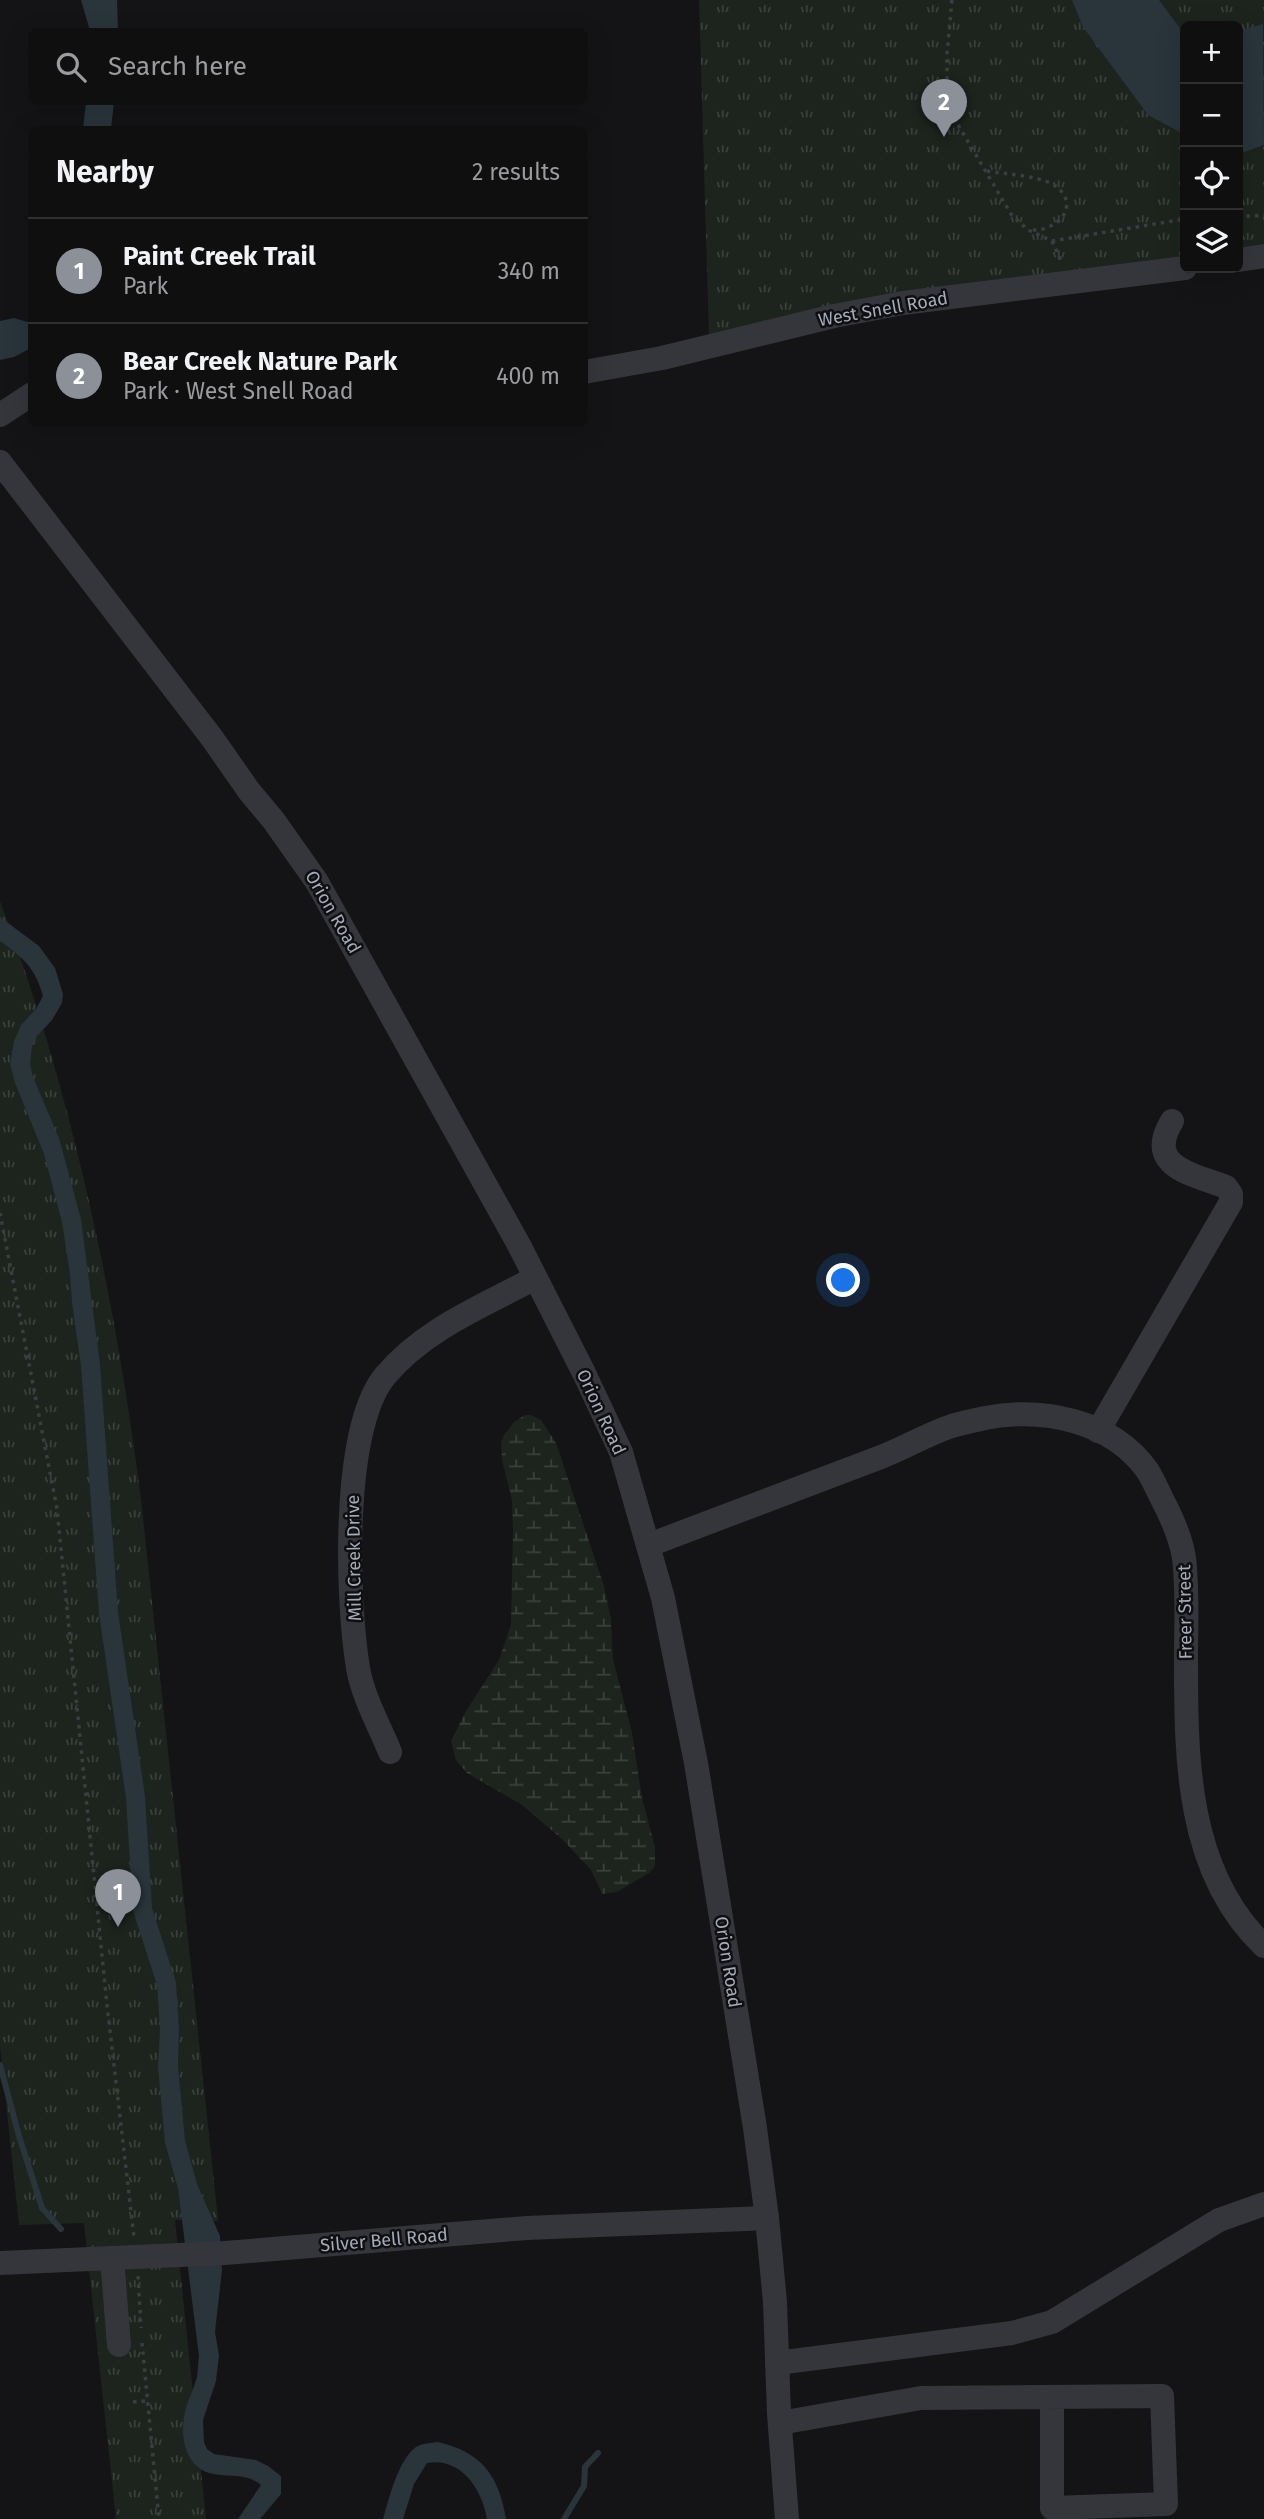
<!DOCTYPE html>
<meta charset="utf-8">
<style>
:root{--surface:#0f0f10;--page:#1d1d1e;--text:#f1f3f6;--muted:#9b9c9f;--line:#2f2f30;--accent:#8c9099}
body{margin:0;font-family:"Fira Sans",sans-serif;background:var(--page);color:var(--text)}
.controls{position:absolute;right:21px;top:21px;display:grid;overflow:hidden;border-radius:10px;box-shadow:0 7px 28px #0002}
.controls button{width:63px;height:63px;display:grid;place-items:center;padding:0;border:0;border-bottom:2px solid var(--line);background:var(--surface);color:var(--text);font:35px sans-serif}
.you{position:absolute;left:844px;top:1281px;width:24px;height:24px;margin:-18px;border:5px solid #fff;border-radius:50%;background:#1a73e8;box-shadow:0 0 0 10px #1a73e833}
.badge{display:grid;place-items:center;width:46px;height:46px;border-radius:50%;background:var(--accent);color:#fff;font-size:23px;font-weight:700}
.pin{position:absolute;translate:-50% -58px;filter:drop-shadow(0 2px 4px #0008)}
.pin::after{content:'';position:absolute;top:37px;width:24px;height:21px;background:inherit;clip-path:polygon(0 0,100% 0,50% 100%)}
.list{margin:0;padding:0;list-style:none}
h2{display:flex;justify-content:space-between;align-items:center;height:91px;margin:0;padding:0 28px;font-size:30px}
h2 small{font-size:23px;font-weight:400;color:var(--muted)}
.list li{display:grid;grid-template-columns:46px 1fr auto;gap:21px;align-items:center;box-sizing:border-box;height:105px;padding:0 28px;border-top:2px solid var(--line)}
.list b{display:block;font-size:26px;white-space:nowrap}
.list p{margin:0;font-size:23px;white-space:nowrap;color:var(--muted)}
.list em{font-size:23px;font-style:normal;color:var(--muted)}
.icon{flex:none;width:38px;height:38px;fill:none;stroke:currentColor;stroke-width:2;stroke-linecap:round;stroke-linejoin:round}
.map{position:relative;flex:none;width:1264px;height:2519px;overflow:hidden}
.search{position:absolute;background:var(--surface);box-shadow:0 7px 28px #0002;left:28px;top:28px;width:560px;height:77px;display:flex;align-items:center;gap:18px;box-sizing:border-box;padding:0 24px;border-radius:10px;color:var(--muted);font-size:26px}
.panel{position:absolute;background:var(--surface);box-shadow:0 7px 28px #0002;left:28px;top:126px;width:560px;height:301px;border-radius:10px}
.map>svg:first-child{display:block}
</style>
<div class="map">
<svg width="1264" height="2519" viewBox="0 0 1264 2519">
<defs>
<pattern id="wetland-marsh" width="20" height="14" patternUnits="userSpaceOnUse" patternTransform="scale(1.75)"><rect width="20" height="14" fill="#1c241d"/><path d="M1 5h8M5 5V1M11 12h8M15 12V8" fill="none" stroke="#3a413c"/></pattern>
<pattern id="park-tufts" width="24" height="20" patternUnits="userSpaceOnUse" patternTransform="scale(1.75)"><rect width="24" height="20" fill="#1c241d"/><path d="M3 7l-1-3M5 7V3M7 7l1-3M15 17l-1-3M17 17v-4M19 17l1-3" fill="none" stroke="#3a413c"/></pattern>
</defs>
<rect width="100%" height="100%" fill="#141416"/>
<!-- wetland -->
<polygon fill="url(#wetland-marsh)" points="525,1415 531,1415 541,1420 556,1443 604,1586 611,1619 613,1659 632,1733 642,1798 655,1847 655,1866 649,1873 617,1892 602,1894 591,1870 562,1839 522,1805 467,1773 456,1760 451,1741 466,1711 499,1660 511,1624 513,1530 512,1500 502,1460 501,1443 504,1435 514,1422"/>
<!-- park -->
<g fill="url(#park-tufts)">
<polygon points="699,0 1264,0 1264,247 1238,251 1238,26 1185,26 1185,258 709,337"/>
<path d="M 0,901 C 72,1093 115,1296 141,1499 L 218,2219 L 217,2221 L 175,2220 L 206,2519 L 116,2519 L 84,2223 L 19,2225 L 0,2046 Z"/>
</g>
<!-- water -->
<g fill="#29343b">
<polygon points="81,0 117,0 118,31 90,31"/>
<polygon points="1072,0 1159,0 1185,35 1185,135 1148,115 1083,27"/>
<polygon points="1263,24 1264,145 1244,152 1238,151 1238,36 1245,29"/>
<polygon points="86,102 114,102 111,129 83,129"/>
<polygon points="14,318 31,323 31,348 14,357 0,360 0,321"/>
<path d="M 0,917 L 39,946 L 55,968 L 63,994 L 62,1003 L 52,1020 L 37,1036 L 32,1046 L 30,1064 L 33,1077 L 59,1138 L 81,1219 L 100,1364 L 118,1612 L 145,1796 L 152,1908 L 176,1982 L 179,2029 L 178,2066 L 185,2140 L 197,2184 L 220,2236 L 222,2270 L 215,2332 L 219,2355 L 216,2381 L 203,2420 L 204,2442 L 207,2449 L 214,2454 L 256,2460 L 268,2466 L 281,2476 L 281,2494 L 260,2519 L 238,2519 L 261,2485 C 246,2472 226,2478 209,2473 C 183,2465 179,2431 186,2408 C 189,2398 194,2388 197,2377 C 198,2370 198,2363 199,2356 L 178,2188 L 165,2143 L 158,2067 L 160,2029 L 157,1985 L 133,1911 L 126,1798 L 99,1614 L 81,1366 L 72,1303 L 70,1274 L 62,1222 L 44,1154 L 15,1083 L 10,1064 L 14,1041 L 21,1025 L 36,1009 L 43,996 C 35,967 23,958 0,941 Z"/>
<path d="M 438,2442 C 481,2452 499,2475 506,2519 L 487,2519 C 482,2489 461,2457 427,2463 L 414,2484 L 403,2519 L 383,2519 C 389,2499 398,2460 416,2447 C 422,2443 431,2443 438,2442 Z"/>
</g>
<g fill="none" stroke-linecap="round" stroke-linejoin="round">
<!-- stream -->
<g stroke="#29343b" stroke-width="6">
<polyline points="0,2065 19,2136 42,2208 61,2229"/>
<polyline points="564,2519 584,2486 585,2467 598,2453"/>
</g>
<!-- path -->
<g stroke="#3b3d43" stroke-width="3.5" stroke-dasharray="3.5 5" stroke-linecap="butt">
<polyline points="952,0 947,54 947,87 951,113 1011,214 1028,230 1052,241 1185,219"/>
<path d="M 987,171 C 1004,174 1046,176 1058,188 C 1080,208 1056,231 1032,230"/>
<polyline points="1238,217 1264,215"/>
<polyline points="1052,241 1061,261"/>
<polyline points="0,1213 57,1509 107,2005 134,2237"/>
<polyline points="138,2276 141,2328"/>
<polyline points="142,2343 159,2519"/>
<polyline points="133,2402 146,2401"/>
</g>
<!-- minor -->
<g stroke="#35363b" stroke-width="24">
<polyline points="1238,260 1264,256"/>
<polyline points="584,372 662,358 834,316 903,303 1185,268"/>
<polyline points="0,415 32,394"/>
<polyline points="0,462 212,738 249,791 274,821 317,882 519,1245 584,1373 621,1452 663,1598 696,1763 755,2128 767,2218 775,2302 779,2414 787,2519"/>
<path d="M 1098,1431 L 1231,1202 L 1231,1194 L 1226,1187 C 1193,1174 1144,1167 1172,1121"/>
<path d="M 649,1545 C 726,1516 804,1486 881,1457 C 904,1448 926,1435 949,1427 C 960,1423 973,1421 985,1418 C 1042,1407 1111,1420 1147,1470 C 1153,1479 1157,1489 1162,1499 C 1171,1516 1181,1538 1184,1558 C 1188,1591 1186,1625 1186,1659 C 1186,1758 1186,1872 1264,1946"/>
<path d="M 390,1752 C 379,1725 363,1697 358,1668 C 347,1601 341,1429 385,1376 C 424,1329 483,1306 535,1278"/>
<polyline points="112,2259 119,2345"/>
<polyline points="0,2263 225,2253 527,2228 767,2218"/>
<polyline points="777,2363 1012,2333 1052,2322 1219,2220 1264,2204"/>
<polyline points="780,2423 921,2398 1162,2396 1166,2504 1052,2508 1052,2398"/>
</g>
</g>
<g text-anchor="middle" stroke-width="5" stroke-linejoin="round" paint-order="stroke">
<!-- street labels -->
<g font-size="18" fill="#a5abb8" stroke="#0f0f11">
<text transform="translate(883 309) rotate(-10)" y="6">West Snell Road</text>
<text transform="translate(333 912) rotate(60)" y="6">Orion Road</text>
<text transform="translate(601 1412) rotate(65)" y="6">Orion Road</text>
<text transform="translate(354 1558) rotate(-91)" y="6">Mill Creek Drive</text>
<text transform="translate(1185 1612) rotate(-91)" y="6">Freer Street</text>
<text transform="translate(728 1962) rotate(81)" y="6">Orion Road</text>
<text transform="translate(384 2240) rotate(-5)" y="6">Silver Bell Road</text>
</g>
</g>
</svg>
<div class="controls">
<button>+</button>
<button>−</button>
<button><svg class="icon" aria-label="locate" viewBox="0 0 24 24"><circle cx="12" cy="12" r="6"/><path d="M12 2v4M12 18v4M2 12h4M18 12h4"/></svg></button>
<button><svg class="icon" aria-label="layers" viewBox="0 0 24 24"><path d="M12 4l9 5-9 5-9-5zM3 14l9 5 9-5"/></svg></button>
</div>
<div class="you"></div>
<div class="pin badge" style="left:118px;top:1927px">1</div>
<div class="pin badge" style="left:944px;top:137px">2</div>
<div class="search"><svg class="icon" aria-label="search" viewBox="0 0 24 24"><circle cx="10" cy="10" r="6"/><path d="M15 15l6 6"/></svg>Search here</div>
<section class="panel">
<h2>Nearby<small>2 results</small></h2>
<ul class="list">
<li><span class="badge">1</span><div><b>Paint Creek Trail</b><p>Park</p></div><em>340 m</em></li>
<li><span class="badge">2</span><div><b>Bear Creek Nature Park</b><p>Park · West Snell Road</p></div><em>400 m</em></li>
</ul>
</section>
</div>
